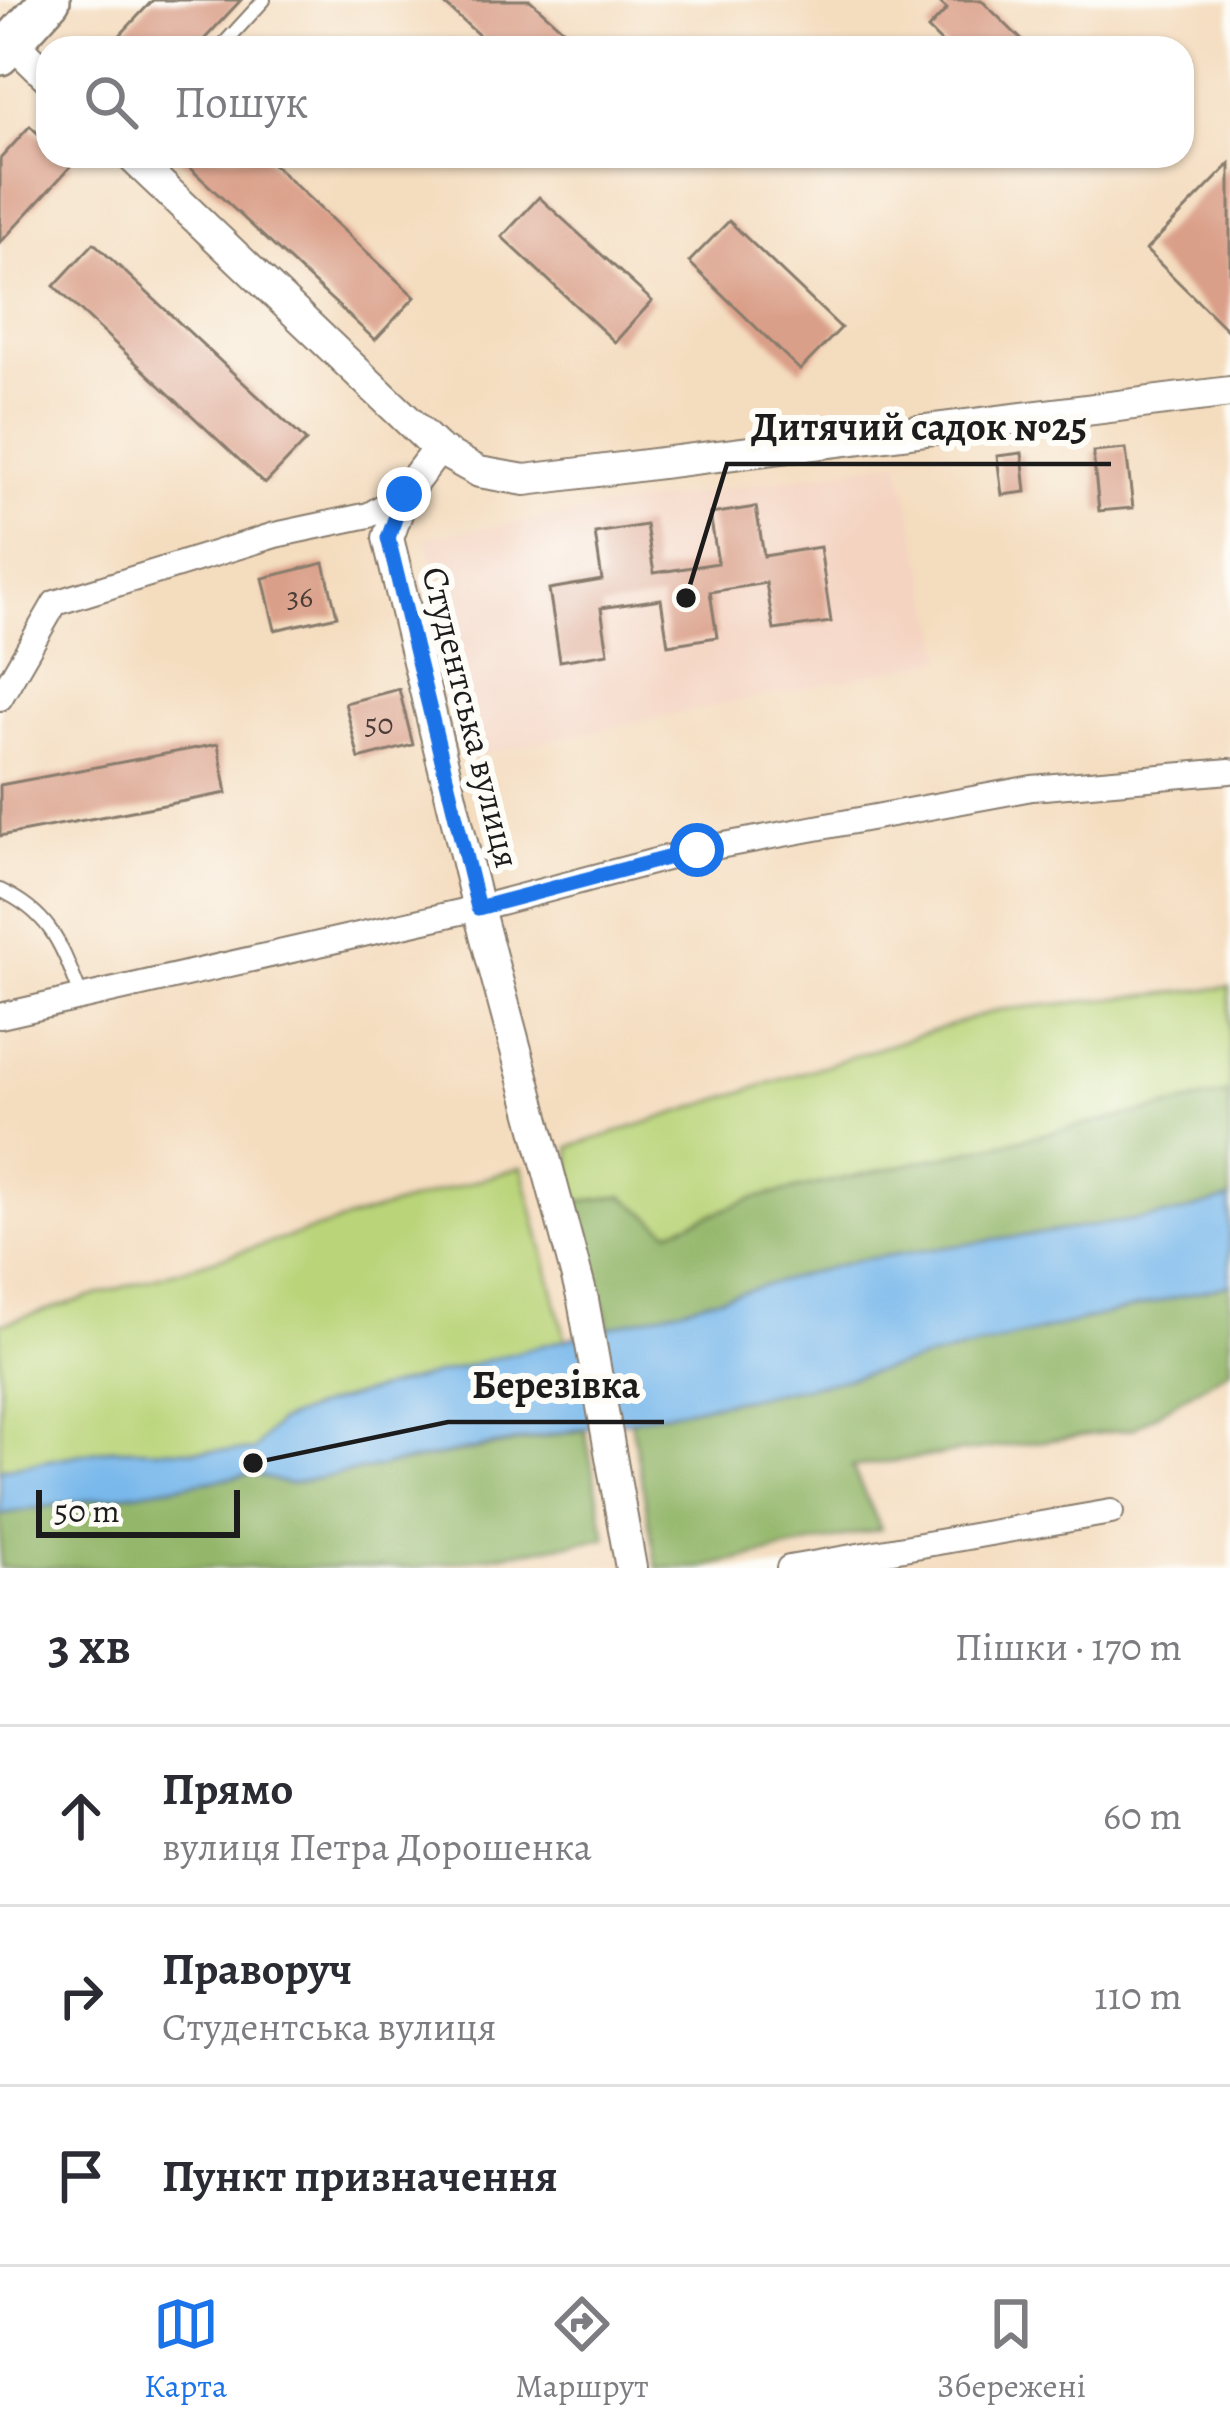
<!DOCTYPE html>
<html lang="uk">
<meta charset="utf-8">
<style>
:root{--surface:#fff;--page:#f7f7f7;--text:#2b2b33;--muted:#7c7c81;--line:#e1e1e2;--accent:#1a73e8}
body{margin:0;font-family:Alegreya,serif;background:var(--page);color:var(--text)}
.scale{position:absolute;left:36px;bottom:30px;width:204px;box-sizing:border-box;padding-left:12px;border:6px solid #1c1c1c;border-top:0;font-size:33px;line-height:42px;white-space:nowrap;color:#1c1c1c;-webkit-text-stroke:9px #fdfcf7;paint-order:stroke}
.stop{position:absolute;width:36px;height:36px;margin:-27px;border:9px solid #1a73e8;border-radius:50%;background:#fff}
.stop.end{background:#1a73e8;border-color:#fff;box-shadow:0 3px 12px #0008}
.list{margin:0;padding:0;list-style:none}
h2{display:flex;justify-content:space-between;align-items:center;height:156px;margin:0;padding:0 48px;font-size:51px}
h2 small{font-size:39px;font-weight:400;color:var(--muted)}
.list li{display:grid;grid-template-columns:78px 1fr auto;gap:36px;align-items:center;box-sizing:border-box;height:180px;padding:0 48px;border-top:3px solid var(--line)}
.list b{display:block;font-size:45px;white-space:nowrap}
.list p{margin:0;font-size:39px;white-space:nowrap;color:var(--muted)}
.list em{font-size:39px;font-style:normal;color:var(--muted)}
.icon{flex:none;width:66px;height:66px;fill:none;stroke:currentColor;stroke-width:2;stroke-linecap:round;stroke-linejoin:round}
.map{position:relative;flex:none;width:1230px;height:1568px;overflow:hidden}
.search{position:absolute;background:var(--surface);box-shadow:0 3px 9px #0004;left:36px;right:36px;top:36px;height:132px;display:flex;align-items:center;gap:30px;box-sizing:border-box;padding:0 42px;border-radius:36px;color:var(--muted);font-size:45px}
.sheet{height:696px;background:var(--surface)}
nav{display:flex;justify-content:space-around;align-items:center;box-sizing:border-box;height:168px;border-top:3px solid var(--line);background:var(--surface);font-size:33px;color:var(--muted)}
nav a{display:grid;justify-items:center;gap:6px}
nav .on{color:var(--accent)}
.map>svg:first-child{display:block}
</style>
<div class="map">
<svg width="1230" height="1568" viewBox="0 0 1230 1568">
<rect width="100%" height="100%" fill="#fdfcf7"/>
<filter id="ink" filterUnits="userSpaceOnUse"><feTurbulence type="fractalNoise" baseFrequency=".00833" numOctaves="2"/><feDisplacementMap in="SourceGraphic" scale="24" xChannelSelector="R" yChannelSelector="G"/><feConvolveMatrix kernelMatrix="1 2 1 2 8 2 1 2 1" color-interpolation-filters="sRGB"/></filter>
<filter id="wash" filterUnits="userSpaceOnUse"><feTurbulence type="fractalNoise" baseFrequency=".004" numOctaves="4" result="noise"/><feDisplacementMap in="SourceGraphic" scale="48" xChannelSelector="R" yChannelSelector="G"/><feGaussianBlur stdDeviation="2.7" result="paint"/><feColorMatrix in="noise" values="0 0 0 0 0 0 0 0 0 0 0 0 0 0 0 0 0 1.4 0 .05"/><feComposite in="paint" operator="in"/></filter>
<g filter="url(#wash)">
<rect width="100%" height="100%" fill="#f4dcbe"/>
<!-- built -->
<polygon fill="#f4d3c1" points="899,460 945,659 478,755 426,537"/>
<!-- green -->
<g fill="#bad479" stroke="#6b784a" stroke-width="3">
<polygon points="1230,987 1230,1093 752,1199 668,1232 623,1196 574,1202 570,1147 998,1010"/>
<polygon points="522,1167 566,1341 324,1404 278,1422 253,1451 110,1449 0,1469 0,1324"/>
</g>
<!-- forest -->
<g fill="#93b669" stroke="#586942" stroke-width="3">
<polygon points="1230,1093 1230,1199 1175,1214 858,1260 610,1329 574,1202 623,1196 669,1231 751,1199"/>
<polygon points="1230,1284 1230,1369 1132,1429 852,1467 881,1529 700,1568 657,1568 631,1420 841,1380"/>
<polygon points="585,1430 606,1538 418,1568 0,1568 0,1514 253,1474 287,1484"/>
</g>
<!-- water -->
<polygon fill="#77b7eb" stroke="#4a6a84" stroke-width="3" points="1230,1199 1230,1284 841,1380 287,1484 253,1474 0,1514 0,1469 110,1449 253,1451 278,1422 325,1404 858,1260 1175,1214"/>
<g id="blocks">
<!-- building -->
<g fill="#da9f88">
<polygon points="153,0 241,0 196,48 108,48"/>
<polygon points="440,0 530,0 584,48 493,48"/>
<polygon points="937,0 981,0 1030,48 947,48 928,29 947,9"/>
<polygon points="30,126 48,143 48,156 62,156 72,165 0,243 0,159"/>
<polygon points="177,156 264,156 415,297 375,340"/>
<polygon points="1230,164 1230,333 1146,250"/>
<polygon points="539,197 652,301 615,342 502,237"/>
<polygon points="729,221 841,328 800,370 689,262"/>
<polygon points="94,243 306,441 265,484 54,286"/>
<polygon points="1126,449 1133,508 1099,511 1093,452"/>
<polygon points="1022,453 1026,492 1002,495 997,456"/>
<polygon points="756,507 764,556 820,547 831,622 774,630 766,583 710,592 717,637 668,645 661,599 601,608 608,653 560,661 549,589 602,580 595,533 646,525 654,573 718,563 710,514"/>
<polygon points="324,563 337,616 275,630 263,578"/>
<polygon points="399,689 413,745 359,759 345,703"/>
<polygon points="218,744 227,793 0,836 0,785"/>
</g>
</g>
</g>
<g filter="url(#ink)">
<use href="#blocks" fill-opacity="0" stroke="#887c6d" stroke-width="3"/>
<g fill="none" stroke-linecap="round" stroke-linejoin="round">
<!-- service casing -->
<g stroke="#887c6d" stroke-width="16">
<g id="service">
<polyline points="220,48 264,0"/>
<path d="M 0,890 C 53,915 61,946 82,998"/>
</g>
</g>
<!-- minor casing -->
<g stroke="#887c6d" stroke-width="28">
<g id="minor">
<polyline points="0,698 55,603 275,535 369,515 404,494"/>
<polyline points="0,1016 478,908 697,850 1032,788 1230,771"/>
<polyline points="789,1568 1111,1512"/>
</g>
</g>
<!-- tertiary casing -->
<g stroke="#887c6d" stroke-width="34">
<g id="tertiary">
<polyline points="12,42 48,77"/>
<polyline points="131,156 438,449 404,494 388,538 478,908 583,1300 631,1568"/>
<polyline points="438,449 479,472 525,480 1230,392"/>
</g>
</g>
<!-- trunk casing -->
<g stroke="#887c6d" stroke-width="44">
<polyline id="trunk" points="0,55 50,0"/>
</g>
<!-- service -->
<use href="#service" stroke="#fff" stroke-width="12"/>
<!-- minor -->
<use href="#minor" stroke="#fff" stroke-width="24"/>
<!-- tertiary -->
<use href="#tertiary" stroke="#fff" stroke-width="30"/>
<!-- trunk -->
<use href="#trunk" stroke="#fff" stroke-width="39"/>
</g>
</g>
<g fill="none" stroke-linecap="round" stroke-linejoin="round" filter="url(#ink)">
<!-- route -->
<polyline stroke="#1a73e8" stroke-width="15" points="404,494 388,538 478,908 697,850"/>
</g>
<g text-anchor="middle" stroke-width="12" stroke-linejoin="round" paint-order="stroke">
<!-- number labels -->
<g font-size="30" fill="#4c3d37">
<text x="300" y="607">36</text>
<text x="379" y="734">50</text>
</g>
<!-- street labels -->
<g font-size="36" fill="#1c1c1c" stroke="#fdfcf7">
<text transform="translate(472 717) rotate(76)" y="13">Студентська вулиця</text>
</g>
</g>
<!-- callouts -->
<path fill="none" stroke="#1c1c1c" stroke-width="4.5" d="M686 598L727 464H1111M253 1463L448 1422H664"/>
<g fill="#1c1c1c" stroke="#fdfcf7" stroke-width="4.5">
<circle cx="686" cy="598" r="12"/>
<circle cx="253" cy="1463" r="12"/>
</g>
<g font-size="39" text-anchor="middle" font-weight="bold" fill="#1c1c1c" stroke="#fdfcf7" stroke-width="12" stroke-linejoin="round" paint-order="stroke">
<text x="919" y="440">Дитячий садок №25</text>
<text x="556" y="1398">Березівка</text>
</g>
</svg>
<div class="scale">50 m</div>
<div class="stop" style="left:697px;top:850px"></div>
<div class="stop end" style="left:404px;top:494px"></div>
<div class="search"><svg class="icon" aria-label="search" viewBox="0 0 24 24"><circle cx="10" cy="10" r="6"/><path d="M15 15l6 6"/></svg>Пошук</div>
</div>
<section class="sheet">
<h2>3 хв<small>Пішки · 170 m</small></h2>
<ul class="list">
<li><svg class="icon" aria-label="ahead" viewBox="0 0 24 24"><path d="M12 20V5M6 11l6-6 6 6"/></svg><div><b>Прямо</b><p>вулиця Петра Дорошенка</p></div><em>60 m</em></li>
<li><svg class="icon" aria-label="right" viewBox="0 0 24 24"><path d="M7 20v-9h11M14 6l5 5-5 5"/></svg><div><b>Праворуч</b><p>Студентська вулиця</p></div><em>110 m</em></li>
<li><svg class="icon" aria-label="arrive" viewBox="0 0 24 24"><path d="M6 21V4h12l-3 4 3 4H6"/></svg><div><b>Пункт призначення</b></div></li>
</ul>
</section>
<nav>
<a class="on"><svg class="icon" aria-label="map" viewBox="0 0 24 24"><path d="M3 6l6-2 6 2 6-2v14l-6 2-6-2-6 2zM9 4v14M15 6v14"/></svg>Карта</a>
<a><svg class="icon" aria-label="directions" viewBox="0 0 24 24"><path d="M12 3l9 9-9 9-9-9zM9 14v-3h6M13 9l2 2-2 2"/></svg>Маршрут</a>
<a><svg class="icon" aria-label="saved" viewBox="0 0 24 24"><path d="M7 4h10v16l-5-4-5 4z"/></svg>Збережені</a>
</nav>
